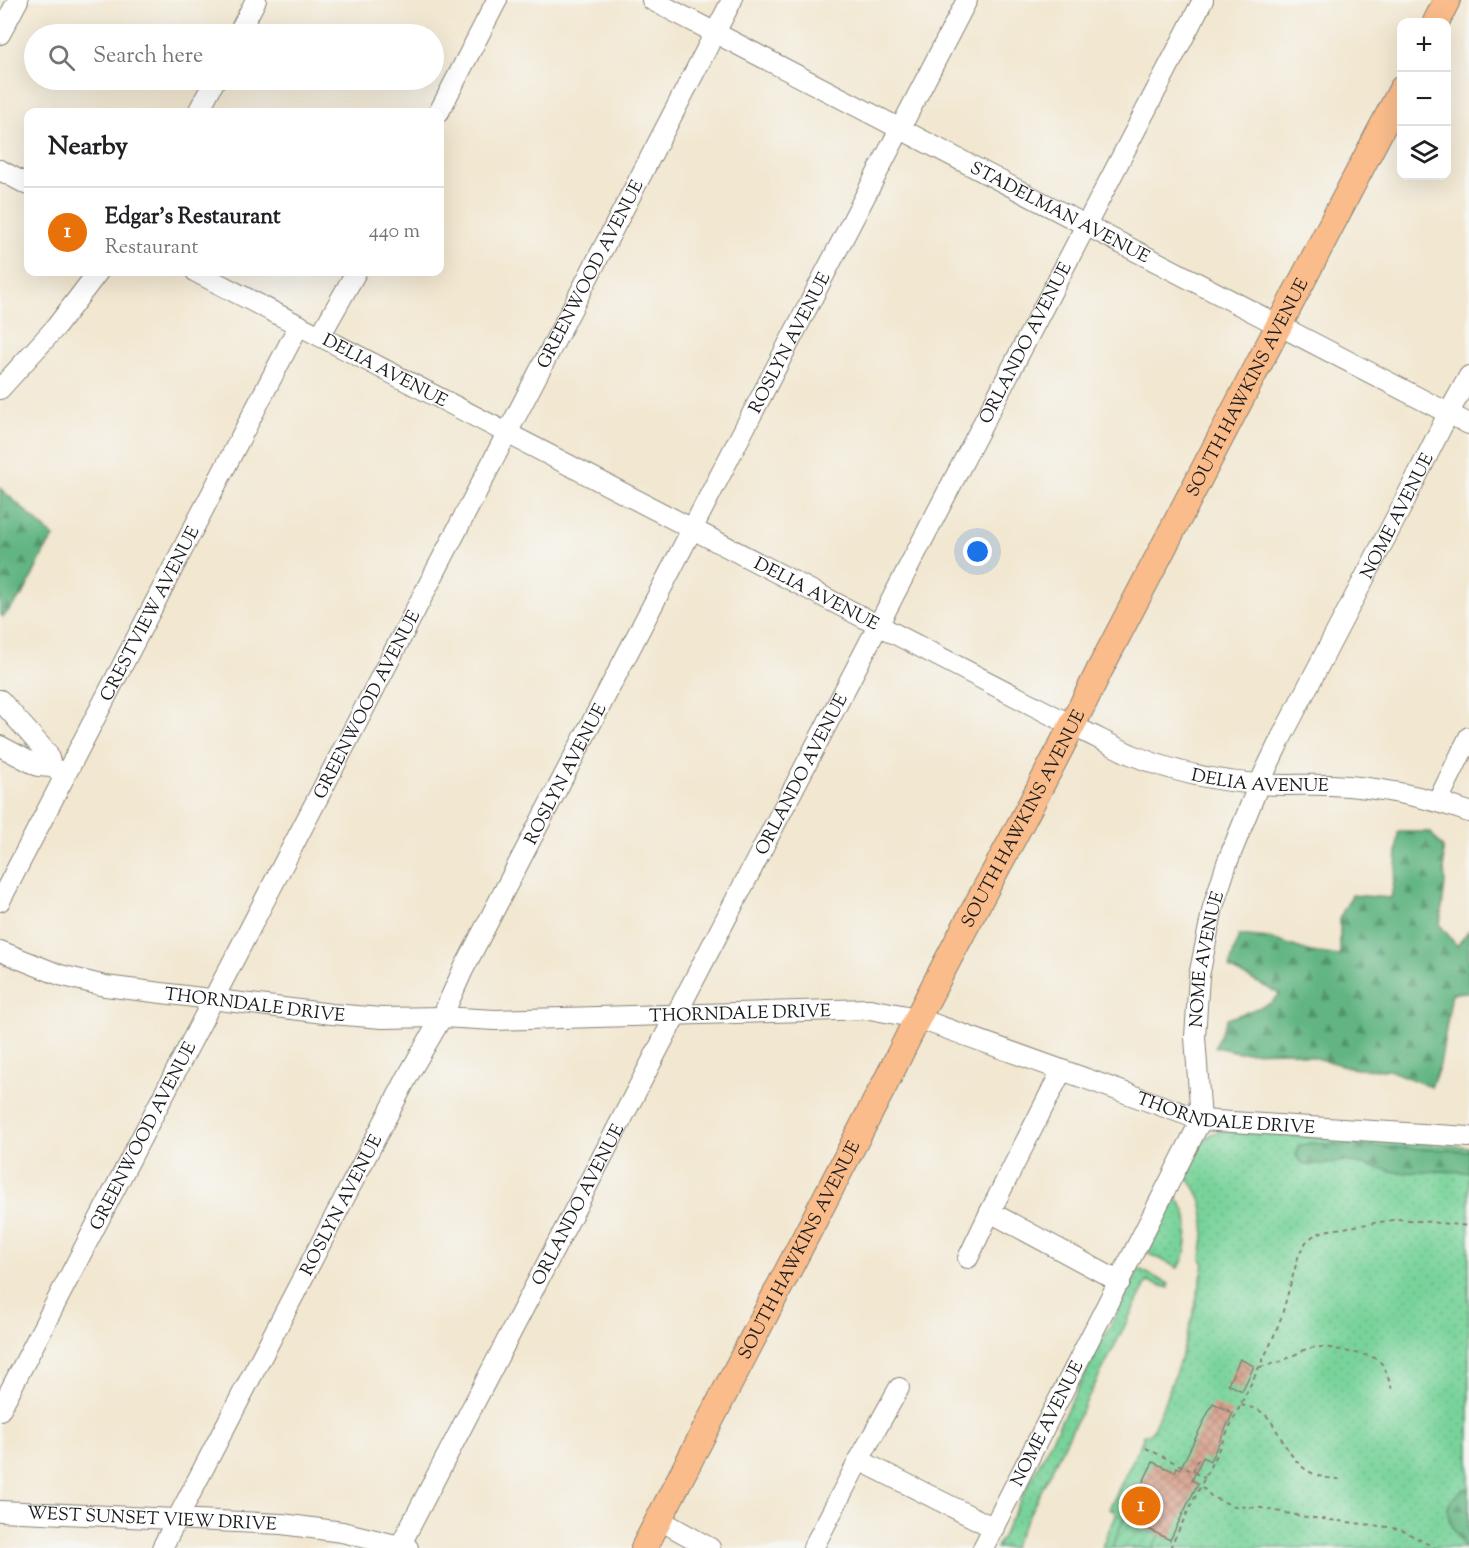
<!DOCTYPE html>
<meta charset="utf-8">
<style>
:root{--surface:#fff;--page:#f2f2f2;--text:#202124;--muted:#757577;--line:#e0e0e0;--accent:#db2777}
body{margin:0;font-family:"Sorts Mill Goudy",serif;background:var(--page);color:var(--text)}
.controls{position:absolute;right:18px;top:18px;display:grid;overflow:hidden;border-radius:12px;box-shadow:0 6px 24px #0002}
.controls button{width:54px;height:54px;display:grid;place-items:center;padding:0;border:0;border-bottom:2px solid var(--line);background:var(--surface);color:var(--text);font:30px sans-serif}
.you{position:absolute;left:978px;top:552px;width:21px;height:21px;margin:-15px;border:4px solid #fff;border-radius:50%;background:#1a73e8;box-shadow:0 0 0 9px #1a73e833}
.badge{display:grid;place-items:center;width:39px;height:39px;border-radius:50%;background:var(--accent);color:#fff;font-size:20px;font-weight:700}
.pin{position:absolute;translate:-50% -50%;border:3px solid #fff;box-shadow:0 2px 6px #0006}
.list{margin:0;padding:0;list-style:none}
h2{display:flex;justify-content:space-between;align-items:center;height:78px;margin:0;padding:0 24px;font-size:26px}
h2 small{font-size:20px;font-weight:400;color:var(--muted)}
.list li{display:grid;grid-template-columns:39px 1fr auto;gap:18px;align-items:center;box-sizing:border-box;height:90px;padding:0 24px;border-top:2px solid var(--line)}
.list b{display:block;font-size:22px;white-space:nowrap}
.list p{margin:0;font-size:20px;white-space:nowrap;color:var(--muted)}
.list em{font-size:20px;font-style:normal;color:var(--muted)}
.icon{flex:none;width:33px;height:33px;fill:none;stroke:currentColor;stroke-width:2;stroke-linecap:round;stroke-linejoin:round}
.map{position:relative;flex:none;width:1469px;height:1548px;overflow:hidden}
.search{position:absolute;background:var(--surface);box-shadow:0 6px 24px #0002;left:24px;top:24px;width:420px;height:66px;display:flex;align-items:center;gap:15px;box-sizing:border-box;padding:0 21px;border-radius:33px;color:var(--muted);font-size:22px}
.panel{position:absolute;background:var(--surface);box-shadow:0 6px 24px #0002;left:24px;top:108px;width:420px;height:168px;border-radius:12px}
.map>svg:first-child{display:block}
</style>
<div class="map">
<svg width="1469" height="1548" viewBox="0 0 1469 1548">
<defs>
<pattern id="grass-dots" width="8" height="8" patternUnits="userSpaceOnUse" patternTransform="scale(1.5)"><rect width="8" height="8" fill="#78d39a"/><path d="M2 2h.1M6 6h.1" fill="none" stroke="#67b584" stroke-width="1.8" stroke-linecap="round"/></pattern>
<pattern id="forest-firs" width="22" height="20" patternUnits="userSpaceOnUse" patternTransform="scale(1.5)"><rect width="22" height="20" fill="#62b582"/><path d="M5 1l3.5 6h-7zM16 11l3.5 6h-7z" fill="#50926a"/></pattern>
<pattern id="garden-furrows" width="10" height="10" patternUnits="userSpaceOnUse" patternTransform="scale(1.5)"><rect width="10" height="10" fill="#78d39a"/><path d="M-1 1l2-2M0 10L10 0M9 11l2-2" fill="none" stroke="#67b584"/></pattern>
<pattern id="building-cross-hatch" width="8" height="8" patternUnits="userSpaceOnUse" patternTransform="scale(1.5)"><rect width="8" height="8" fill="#d69c87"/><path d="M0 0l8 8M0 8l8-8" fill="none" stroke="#ad7e6e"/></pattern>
</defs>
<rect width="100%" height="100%" fill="#f6f6f2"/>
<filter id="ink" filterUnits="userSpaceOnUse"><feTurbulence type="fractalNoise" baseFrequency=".0167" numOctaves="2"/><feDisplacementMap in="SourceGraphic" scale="12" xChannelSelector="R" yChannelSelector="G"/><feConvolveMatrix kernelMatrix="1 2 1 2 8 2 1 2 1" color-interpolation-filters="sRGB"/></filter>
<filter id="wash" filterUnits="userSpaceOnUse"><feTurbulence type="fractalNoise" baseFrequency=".008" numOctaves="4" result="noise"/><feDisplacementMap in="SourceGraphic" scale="24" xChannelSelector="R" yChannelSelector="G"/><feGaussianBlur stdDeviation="1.35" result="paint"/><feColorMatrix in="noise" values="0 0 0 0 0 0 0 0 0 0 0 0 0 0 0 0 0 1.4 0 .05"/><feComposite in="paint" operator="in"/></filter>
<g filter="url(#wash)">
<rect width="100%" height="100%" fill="#f2e7d0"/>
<!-- grass -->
<g fill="url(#grass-dots)" stroke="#4a785b" stroke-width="1.5">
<path d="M 1221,1131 L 1469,1147 L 1469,1548 L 1102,1548 L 1106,1536 L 1116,1516 L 1114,1511 L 1109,1509 L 1142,1441 L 1143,1435 L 1151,1433 C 1178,1374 1192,1327 1204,1264 L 1201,1259 C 1206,1229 1209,1201 1186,1177 C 1194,1161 1201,1132 1221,1131 Z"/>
<path d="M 1176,1197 C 1180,1202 1184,1207 1186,1213 C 1190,1225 1187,1260 1178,1268 L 1150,1254 L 1148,1251 Z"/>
<polygon points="1139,1269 1169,1284 1169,1288 1147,1282 1012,1548 996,1548"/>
</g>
<!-- forest -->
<g fill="url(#forest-firs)" stroke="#3f684f" stroke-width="1.5">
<polygon points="0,488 54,537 45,550 24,593 3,617 0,614"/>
<polygon points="1398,832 1430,832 1443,848 1445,883 1440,925 1457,946 1469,930 1469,992 1452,993 1440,1065 1431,1087 1389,1070 1356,1069 1289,1051 1238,1052 1215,1047 1227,1019 1271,1003 1280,994 1229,968 1239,935 1269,938 1311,952 1340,956 1340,917 1352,895 1391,898 1396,868"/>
<polygon points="1310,1143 1469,1151 1469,1172 1438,1171 1401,1173 1345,1161 1310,1165 1301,1163 1296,1155 1298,1146"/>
<path d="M 1463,1489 L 1469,1489 L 1469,1548 L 1465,1547 C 1458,1537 1447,1521 1448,1508 C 1449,1500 1458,1494 1463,1489 Z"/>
</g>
<!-- garden -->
<polygon fill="url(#garden-furrows)" stroke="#4a785b" stroke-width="1.5" points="1125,1517 1160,1535 1152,1548 1112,1548 1115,1539"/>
<g id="blocks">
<!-- building -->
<g fill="url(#building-cross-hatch)">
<polygon points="1240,1359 1254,1366 1242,1391 1228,1384"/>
<polygon points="1213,1403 1233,1413 1210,1461 1203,1457 1192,1480 1198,1483 1170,1540 1123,1516 1136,1489 1139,1490 1153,1462 1175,1472 1177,1467 1180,1469"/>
</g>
</g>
</g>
<g filter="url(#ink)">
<use href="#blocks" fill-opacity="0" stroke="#878276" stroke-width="1.5"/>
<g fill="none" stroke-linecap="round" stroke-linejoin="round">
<!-- minor casing -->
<g stroke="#878276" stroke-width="22">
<g id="minor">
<path id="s1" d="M 652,0 L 1469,424"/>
<polyline points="0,34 18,0"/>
<polyline points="238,34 256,0"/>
<polyline points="198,112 215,80"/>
<polyline points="439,112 497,0"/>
<polyline points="0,170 28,185"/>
<path id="s2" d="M 196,272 L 1073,726 C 1092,735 1111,745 1130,754 C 1170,771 1215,781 1258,784 C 1282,786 1307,784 1331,785 C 1379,787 1424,796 1469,812"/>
<polyline points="320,336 356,272"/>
<polyline points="0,389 56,327 98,272"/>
<polyline points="0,700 47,753 52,767"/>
<polyline points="0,746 38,766 52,767 60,772"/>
<polyline points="1438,801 1469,737"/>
<path id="s3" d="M 0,901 L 299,325"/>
<path id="s4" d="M 0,951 L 60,975 L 105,986 L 332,1014 L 382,1018 L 442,1017 L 495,1020 L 870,1009 L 917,1018 L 1201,1120 L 1469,1137"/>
<polyline points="1062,1070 990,1212 1120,1282"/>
<polyline points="968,1258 990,1212"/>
<path id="s5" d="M 0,1410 L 732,0"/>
<polyline points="859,1460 899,1388"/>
<path id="s6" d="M 0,1511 L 282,1524 L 342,1532 L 408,1548"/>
<polyline points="660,1520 710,1548"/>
<path id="s7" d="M 162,1548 L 410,1072 L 442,1017 L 462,972 L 967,0"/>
<path id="s8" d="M 399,1548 L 1203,0"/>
<polyline points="813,1548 859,1460 994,1528"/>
<path id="s9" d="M 983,1548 L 1201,1120 L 1195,1037 L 1199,976 L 1213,907 L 1227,863 L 1259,784 L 1281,738 L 1401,508 L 1448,414 L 1469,376"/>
</g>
</g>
<!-- major casing -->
<g stroke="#878276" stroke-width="28">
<g id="major">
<polyline points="1436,22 1447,0"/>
<path id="s10" d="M 644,1548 L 892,1070 C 957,934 1035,805 1100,669 L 1402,89"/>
</g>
</g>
<!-- path -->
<g stroke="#878276" stroke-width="2" stroke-dasharray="4.5 4.5" stroke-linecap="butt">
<polyline points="1260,1367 1280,1362 1308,1348 1325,1347 1370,1356 1378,1360 1384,1366 1392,1389"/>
<path d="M 1241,1405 C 1248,1407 1257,1408 1263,1413 C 1271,1419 1275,1428 1280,1436 C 1295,1464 1308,1479 1342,1479"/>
<polyline points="1146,1448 1205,1478"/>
<polyline points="1193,1471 1200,1455"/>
<polyline points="1202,1487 1212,1497 1234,1506 1261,1508 1306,1517 1388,1527 1402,1530 1435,1548"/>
<polyline points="1170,1548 1271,1343 1281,1318 1299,1254 1306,1242 1313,1236 1324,1231 1399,1219 1469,1226"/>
</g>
<!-- minor -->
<use href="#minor" stroke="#fff" stroke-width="20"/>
<!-- major -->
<use href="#major" stroke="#f9bc8a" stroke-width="26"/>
</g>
</g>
<g text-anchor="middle" stroke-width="5" stroke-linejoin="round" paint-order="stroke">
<!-- street labels -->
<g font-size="18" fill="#1c1c1c" stroke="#f6f6f2">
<text dy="6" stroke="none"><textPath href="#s1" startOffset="460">STADELMAN AVENUE</textPath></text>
<text dy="6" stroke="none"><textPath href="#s5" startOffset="1280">GREENWOOD AVENUE</textPath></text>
<text dy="6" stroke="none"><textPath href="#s7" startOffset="1359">ROSLYN AVENUE</textPath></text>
<text dy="6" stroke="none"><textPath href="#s8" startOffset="1358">ORLANDO AVENUE</textPath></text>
<text dy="6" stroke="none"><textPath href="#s2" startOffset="213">DELIA AVENUE</textPath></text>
<text dy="6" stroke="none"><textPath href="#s10" startOffset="1308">SOUTH HAWKINS AVENUE</textPath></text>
<text dy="6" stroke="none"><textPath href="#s9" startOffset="1128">NOME AVENUE</textPath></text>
<text dy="6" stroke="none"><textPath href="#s2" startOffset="699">DELIA AVENUE</textPath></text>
<text dy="6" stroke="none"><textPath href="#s3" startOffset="324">CRESTVIEW AVENUE</textPath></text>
<text dy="6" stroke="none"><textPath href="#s5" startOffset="795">GREENWOOD AVENUE</textPath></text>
<text dy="6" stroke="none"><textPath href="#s8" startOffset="872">ORLANDO AVENUE</textPath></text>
<text dy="6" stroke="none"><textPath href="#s7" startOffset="873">ROSLYN AVENUE</textPath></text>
<text dy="6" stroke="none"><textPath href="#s2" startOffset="1185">DELIA AVENUE</textPath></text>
<text dy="6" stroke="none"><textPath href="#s10" startOffset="822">SOUTH HAWKINS AVENUE</textPath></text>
<text dy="6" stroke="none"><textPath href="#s9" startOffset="642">NOME AVENUE</textPath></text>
<text dy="6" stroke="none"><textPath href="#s4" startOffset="262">THORNDALE DRIVE</textPath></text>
<text dy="6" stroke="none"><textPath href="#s4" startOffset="748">THORNDALE DRIVE</textPath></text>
<text dy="6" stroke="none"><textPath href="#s4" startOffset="1251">THORNDALE DRIVE</textPath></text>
<text dy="6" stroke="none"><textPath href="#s5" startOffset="309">GREENWOOD AVENUE</textPath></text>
<text dy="6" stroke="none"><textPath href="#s7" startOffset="387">ROSLYN AVENUE</textPath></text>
<text dy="6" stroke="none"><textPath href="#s8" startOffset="387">ORLANDO AVENUE</textPath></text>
<text dy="6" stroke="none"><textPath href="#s10" startOffset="336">SOUTH HAWKINS AVENUE</textPath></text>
<text dy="6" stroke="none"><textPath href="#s9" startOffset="140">NOME AVENUE</textPath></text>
<text dy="6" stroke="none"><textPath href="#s6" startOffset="152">WEST SUNSET VIEW DRIVE</textPath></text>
</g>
</g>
</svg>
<div class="controls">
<button>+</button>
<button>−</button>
<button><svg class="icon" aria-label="layers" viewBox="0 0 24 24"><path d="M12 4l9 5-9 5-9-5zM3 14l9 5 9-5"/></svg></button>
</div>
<div class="you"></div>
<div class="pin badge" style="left:1141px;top:1506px;background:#e8710a">1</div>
<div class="search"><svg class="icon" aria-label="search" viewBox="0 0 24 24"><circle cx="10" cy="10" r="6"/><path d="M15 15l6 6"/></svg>Search here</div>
<section class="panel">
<h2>Nearby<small></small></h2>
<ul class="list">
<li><span class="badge" style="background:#e8710a">1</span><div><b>Edgar's Restaurant</b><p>Restaurant</p></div><em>440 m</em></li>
</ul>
</section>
</div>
